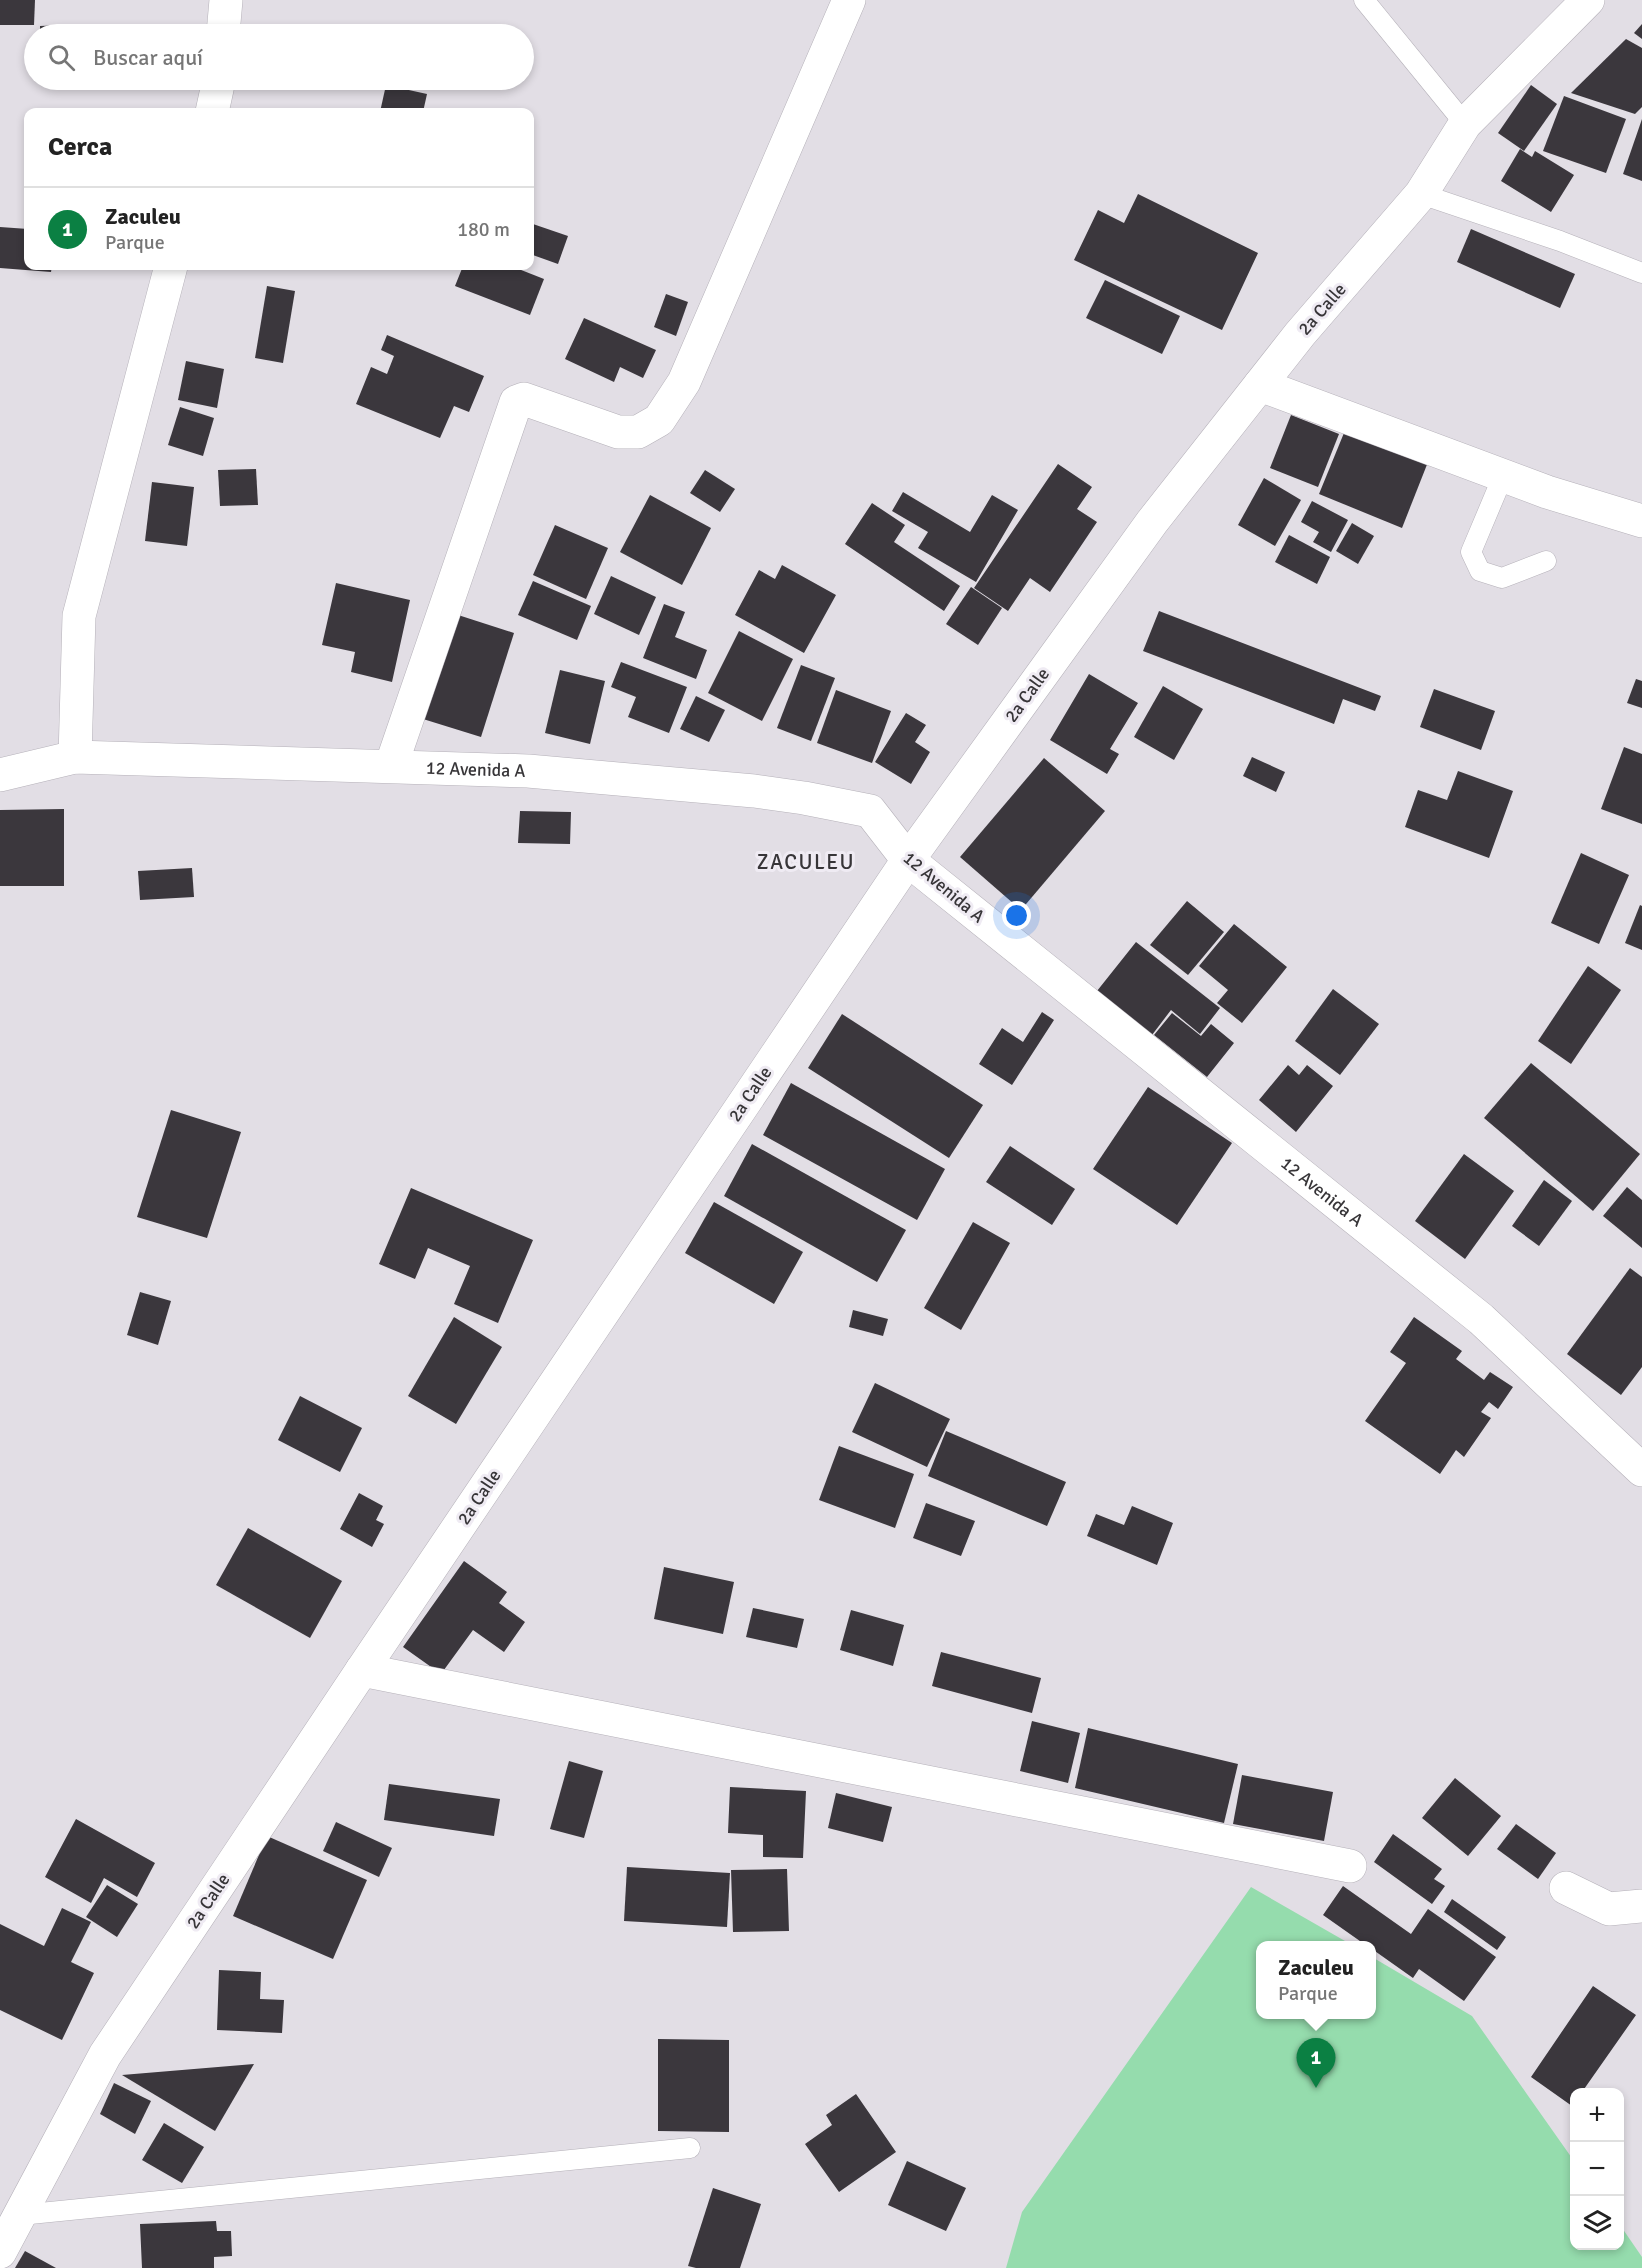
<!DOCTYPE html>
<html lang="es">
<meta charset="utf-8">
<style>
:root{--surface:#fff;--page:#f2f2f2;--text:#222;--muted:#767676;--line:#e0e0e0;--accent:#0b8043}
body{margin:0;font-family:Signika,sans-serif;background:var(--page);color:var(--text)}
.controls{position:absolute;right:18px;bottom:18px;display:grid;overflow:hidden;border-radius:12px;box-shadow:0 3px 9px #0003}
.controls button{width:54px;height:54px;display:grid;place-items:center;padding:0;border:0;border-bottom:2px solid var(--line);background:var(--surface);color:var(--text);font:30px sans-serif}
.you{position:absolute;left:1017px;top:916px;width:21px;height:21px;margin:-15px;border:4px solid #fff;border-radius:50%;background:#1a73e8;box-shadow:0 0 0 9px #1a73e833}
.badge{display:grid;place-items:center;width:39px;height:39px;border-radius:50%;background:var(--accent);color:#fff;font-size:20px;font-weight:700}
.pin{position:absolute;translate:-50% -50px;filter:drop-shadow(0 2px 3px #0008)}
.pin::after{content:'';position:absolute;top:32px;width:21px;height:18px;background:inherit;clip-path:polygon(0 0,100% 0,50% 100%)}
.popup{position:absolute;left:1256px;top:1941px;width:120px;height:78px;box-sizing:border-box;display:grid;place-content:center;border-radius:12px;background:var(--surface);filter:drop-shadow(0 2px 4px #0005);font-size:20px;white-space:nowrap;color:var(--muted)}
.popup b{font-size:22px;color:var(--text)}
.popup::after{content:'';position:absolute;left:50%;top:100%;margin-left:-12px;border:12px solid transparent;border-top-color:var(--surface)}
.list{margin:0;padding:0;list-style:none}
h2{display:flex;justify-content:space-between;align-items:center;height:78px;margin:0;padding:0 24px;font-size:26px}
h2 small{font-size:20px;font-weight:400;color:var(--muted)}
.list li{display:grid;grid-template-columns:39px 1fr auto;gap:18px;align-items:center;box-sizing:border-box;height:84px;padding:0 24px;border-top:2px solid var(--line)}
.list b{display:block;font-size:22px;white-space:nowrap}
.list p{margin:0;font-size:20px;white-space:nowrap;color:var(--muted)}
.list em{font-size:20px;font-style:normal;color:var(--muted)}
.icon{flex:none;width:33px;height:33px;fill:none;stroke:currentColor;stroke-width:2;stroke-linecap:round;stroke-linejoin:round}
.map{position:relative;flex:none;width:1642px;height:2268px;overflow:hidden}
.search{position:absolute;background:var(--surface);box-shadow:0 3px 9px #0003;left:24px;top:24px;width:510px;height:66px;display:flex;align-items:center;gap:15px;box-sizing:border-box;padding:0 21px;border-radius:33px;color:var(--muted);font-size:22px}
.panel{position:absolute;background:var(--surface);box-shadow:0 3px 9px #0003;left:24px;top:108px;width:510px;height:162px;border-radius:12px}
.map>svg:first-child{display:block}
</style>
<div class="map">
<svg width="1642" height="2268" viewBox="0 0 1642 2268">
<rect width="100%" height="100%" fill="#e2dee5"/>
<!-- green -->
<polygon fill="#95dcad" points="1251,1887 1352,1945 1260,1946 1260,2014 1372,2014 1372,1957 1472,2016 1574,2161 1574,2246 1620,2246 1620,2225 1642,2257 1642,2268 1006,2268 1022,2212"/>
<!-- building -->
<g fill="#3b373d">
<polygon points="0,0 35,0 34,25 0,25"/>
<polygon points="91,24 91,34 40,34 40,26"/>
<polygon points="1642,24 1642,39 1634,33"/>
<polygon points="1626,39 1642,48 1642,107 1635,114 1571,93"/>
<polygon points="386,85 427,94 423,112 380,112"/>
<polygon points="1531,85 1557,104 1524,151 1498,133"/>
<polygon points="1564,96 1626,119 1606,173 1543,151"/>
<polygon points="1642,119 1642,181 1623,174"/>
<polygon points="1520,149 1532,157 1535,151 1574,175 1551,212 1501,181"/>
<polygon points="1138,194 1258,253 1222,330 1074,260 1098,210 1124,223"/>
<polygon points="530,223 568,236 558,264 530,254"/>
<polygon points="0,227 28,229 28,266 52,266 51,272 0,268"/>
<polygon points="1471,229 1575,274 1560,308 1457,262"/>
<polygon points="463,266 511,266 544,279 530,315 455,286"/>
<polygon points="1105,280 1180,316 1162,354 1086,318"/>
<polygon points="267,286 295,291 283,363 255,358"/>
<polygon points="666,294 688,302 676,336 654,327"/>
<polygon points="584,318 656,350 643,378 620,367 614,382 565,359"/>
<polygon points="387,335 484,376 469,412 454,406 440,438 356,404 371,367 387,374 394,356 381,350"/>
<polygon points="186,361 224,369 217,408 178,400"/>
<polygon points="180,407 214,418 203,456 168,445"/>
<polygon points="1291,415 1339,434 1318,487 1270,468"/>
<polygon points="1346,428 1428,462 1402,528 1319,494"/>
<polygon points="1058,464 1092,487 1077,509 1097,522 1050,592 1030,578 1008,611 974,588"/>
<polygon points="256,469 258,505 220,506 218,470"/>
<polygon points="705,470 735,489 720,512 690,493"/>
<polygon points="1264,478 1301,500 1275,546 1238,525"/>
<polygon points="152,482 194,487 187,546 145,541"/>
<polygon points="903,492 970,532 992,495 1018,510 976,582 918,548 928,532 892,511"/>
<polygon points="650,495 711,528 682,585 620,552"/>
<polygon points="1312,501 1348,520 1331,552 1313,542 1319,532 1301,522"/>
<polygon points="872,503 905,525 894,542 960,586 944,611 845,544"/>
<polygon points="1352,523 1374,536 1358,564 1336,551"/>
<polygon points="555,525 608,548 586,599 533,575"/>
<polygon points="1289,535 1330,557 1317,584 1275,562"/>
<polygon points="782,565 836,595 804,653 735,615 759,570 775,579"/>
<polygon points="611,576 656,597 639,635 594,614"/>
<polygon points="533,581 591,606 577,640 518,615"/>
<polygon points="336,583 410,600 392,682 351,672 355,652 322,645"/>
<polygon points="971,587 1002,608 978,645 946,624"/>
<polygon points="664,604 685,612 675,637 707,650 696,679 643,658"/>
<polygon points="1159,611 1381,696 1375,711 1343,699 1334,724 1143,651"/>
<polygon points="455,614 514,633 481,737 423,719"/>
<polygon points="739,631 793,659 762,721 708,693"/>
<polygon points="621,662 687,687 669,733 628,717 636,697 611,687"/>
<polygon points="801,665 835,678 811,741 777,728"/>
<polygon points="560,670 605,681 590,744 545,733"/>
<polygon points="1089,674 1138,703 1110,749 1119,754 1107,774 1050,740"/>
<polygon points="1636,679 1642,681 1642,708 1627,703"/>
<polygon points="1163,686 1203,709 1174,760 1134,737"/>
<polygon points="1434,689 1495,711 1481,750 1420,727"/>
<polygon points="836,690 891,711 872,763 817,743"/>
<polygon points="696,696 725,710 709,742 680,729"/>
<polygon points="906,713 926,725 915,742 930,752 911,784 875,762"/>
<polygon points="1624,747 1642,754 1642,824 1601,809"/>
<polygon points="1252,757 1285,772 1276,792 1243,776"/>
<polygon points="1044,758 1105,811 1021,910 960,857"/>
<polygon points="1458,771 1513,791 1489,858 1405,827 1418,790 1447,800"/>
<polygon points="64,809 64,886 0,886 0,810"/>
<polygon points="520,811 571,812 570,844 518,843"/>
<polygon points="1581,853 1629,875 1599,944 1551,923"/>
<polygon points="192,868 194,897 140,900 138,871"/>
<polygon points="1187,901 1224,932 1188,975 1150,945"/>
<polygon points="1640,905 1642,906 1642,950 1625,943"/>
<polygon points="1234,924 1287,967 1242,1023 1217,1003 1228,990 1199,966"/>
<polygon points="1136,942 1220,1008 1200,1034 1171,1010 1152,1035 1097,991"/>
<polygon points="1588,966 1621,990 1571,1064 1538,1041"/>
<polygon points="1333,989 1379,1024 1340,1075 1295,1041"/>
<polygon points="1042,1012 1054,1020 1012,1085 979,1064 1002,1028 1023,1042"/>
<polygon points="1172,1013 1201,1036 1211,1024 1234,1043 1207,1077 1154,1035"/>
<polygon points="842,1014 983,1105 949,1158 808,1068"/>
<polygon points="1531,1063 1640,1154 1593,1211 1484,1118"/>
<polygon points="1288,1065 1299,1075 1307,1065 1333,1086 1296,1132 1259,1100"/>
<polygon points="791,1083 945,1169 917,1220 763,1135"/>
<polygon points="1148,1087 1232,1143 1177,1225 1093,1169"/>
<polygon points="171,1110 241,1132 207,1238 137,1217"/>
<polygon points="752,1144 906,1230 877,1282 724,1196"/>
<polygon points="1010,1146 1075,1189 1052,1225 986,1182"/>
<polygon points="1464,1154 1514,1191 1465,1259 1415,1221"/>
<polygon points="1544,1180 1572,1201 1539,1246 1512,1226"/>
<polygon points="1627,1187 1642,1200 1642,1248 1603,1216"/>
<polygon points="411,1188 533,1240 498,1323 454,1304 470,1266 428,1248 415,1279 379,1264"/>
<polygon points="714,1202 803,1252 774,1304 685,1253"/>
<polygon points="973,1222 1010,1243 961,1330 924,1308"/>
<polygon points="1630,1268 1642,1277 1642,1367 1621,1395 1567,1354"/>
<polygon points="140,1292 171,1301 158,1345 127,1335"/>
<polygon points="853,1310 888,1319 883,1336 849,1327"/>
<polygon points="454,1317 502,1347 456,1424 408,1396"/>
<polygon points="1414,1317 1462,1351 1456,1359 1484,1380 1490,1372 1513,1387 1498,1409 1489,1402 1481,1412 1491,1418 1464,1457 1456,1450 1440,1474 1365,1421 1406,1363 1390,1352"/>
<polygon points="875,1383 950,1419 927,1467 852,1432"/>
<polygon points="300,1396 362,1428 340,1472 278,1440"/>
<polygon points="946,1431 1066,1482 1047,1526 928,1476"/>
<polygon points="839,1446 914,1474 895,1528 819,1500"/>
<polygon points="359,1493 383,1506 376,1520 384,1524 372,1547 340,1529"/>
<polygon points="926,1503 975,1521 961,1556 913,1538"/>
<polygon points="1132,1506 1173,1523 1157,1565 1087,1536 1096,1514 1124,1525"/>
<polygon points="248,1528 342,1581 310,1638 216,1585"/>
<polygon points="464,1561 507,1592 499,1603 525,1622 504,1652 473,1630 441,1674 403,1647"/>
<polygon points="664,1567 734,1582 723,1634 654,1619"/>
<polygon points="753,1608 804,1619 797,1648 746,1637"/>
<polygon points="851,1610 904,1625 893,1666 840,1650"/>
<polygon points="941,1652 1041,1678 1032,1713 932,1686"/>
<polygon points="1032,1721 1080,1733 1068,1783 1020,1771"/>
<polygon points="1088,1728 1238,1764 1224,1823 1075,1788"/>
<polygon points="569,1761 603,1771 584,1838 550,1829"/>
<polygon points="1242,1775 1333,1792 1324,1841 1233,1824"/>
<polygon points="1455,1778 1501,1816 1468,1856 1422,1818"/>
<polygon points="389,1784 500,1799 494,1836 384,1820"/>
<polygon points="730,1787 806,1791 803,1858 763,1857 763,1835 728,1833"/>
<polygon points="836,1793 892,1807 883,1842 828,1828"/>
<polygon points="76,1819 155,1863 137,1897 104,1878 91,1903 45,1877"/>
<polygon points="336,1822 392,1848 379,1877 323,1851"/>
<polygon points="1516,1824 1556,1853 1538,1879 1497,1849"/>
<polygon points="1393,1834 1442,1869 1434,1879 1445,1886 1432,1904 1374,1862"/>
<polygon points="267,1836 367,1880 333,1959 233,1916"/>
<polygon points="627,1867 730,1873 727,1927 624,1921"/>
<polygon points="787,1869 789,1931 733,1932 731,1870"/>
<polygon points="107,1885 138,1904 117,1937 86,1917"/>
<polygon points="1343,1886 1411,1934 1428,1909 1496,1957 1464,2001 1419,1969 1413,1978 1372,1949 1372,1946 1367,1946 1323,1915"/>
<polygon points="1452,1899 1506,1937 1497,1950 1444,1912"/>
<polygon points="62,1908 91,1922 71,1962 94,1973 62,2040 0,2010 0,1924 44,1946"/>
<polygon points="219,1970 261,1972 260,1999 284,2000 282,2033 217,2030"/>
<polygon points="1593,1986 1636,2015 1582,2092 1574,2092 1574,2103 1572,2106 1531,2077"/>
<polygon points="658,2039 729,2040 729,2132 658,2131"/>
<polygon points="254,2064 215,2131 122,2075"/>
<polygon points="114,2083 151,2101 135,2134 100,2114"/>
<polygon points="856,2094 896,2152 839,2192 805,2144 832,2125 826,2115"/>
<polygon points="164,2123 204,2147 182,2183 142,2160"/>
<polygon points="907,2161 966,2188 946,2231 888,2205"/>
<polygon points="713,2188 761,2204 740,2268 696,2268 688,2266"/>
<polygon points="216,2221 217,2231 231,2231 232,2256 214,2257 214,2268 142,2268 140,2224"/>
<polygon points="25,2251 56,2268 15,2268"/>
</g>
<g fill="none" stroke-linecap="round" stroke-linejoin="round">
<!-- service casing -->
<g stroke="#b5b1b9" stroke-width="21">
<g id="service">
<polyline points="1364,0 1465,124"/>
<polyline points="1421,194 1560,241 1642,273"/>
<polyline points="1503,476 1471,552 1480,571 1502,578 1546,561"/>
<polyline points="20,2215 690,2148"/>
</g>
</g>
<!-- minor casing -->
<g stroke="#b5b1b9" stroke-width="34">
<g id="minor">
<path id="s1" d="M 1588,0 L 1465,124 L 1421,194 L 1300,334 L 1152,522 L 908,860 L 1481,1319 L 1642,1470"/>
<polyline points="1260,385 1547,492 1642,521"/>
<polyline points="391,766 516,402 524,399 618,432 638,432 659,420 684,382 849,0"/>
<polyline points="362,1670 1350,1866"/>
<polyline points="1566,1888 1609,1909 1642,1906"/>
</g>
</g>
<!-- tertiary casing -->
<g stroke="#b5b1b9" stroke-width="34">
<g id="tertiary">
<polyline points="223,34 226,0"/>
<polyline points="212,112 219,80"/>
<polyline points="75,757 79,616 171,266"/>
<path id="s2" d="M 0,775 L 75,757 L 528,771 L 754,791 L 804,798 L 870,811 L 908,860 L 362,1670 L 105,2055 L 0,2252"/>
</g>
</g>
<!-- service -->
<use href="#service" stroke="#fff" stroke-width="20"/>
<!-- minor -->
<use href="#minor" stroke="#fff" stroke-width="33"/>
<!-- tertiary -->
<use href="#tertiary" stroke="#fff" stroke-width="33"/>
</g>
<g text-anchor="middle" stroke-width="6" stroke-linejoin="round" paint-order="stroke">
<!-- street labels -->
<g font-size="18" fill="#373538" stroke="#efebf3">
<text transform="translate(1322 309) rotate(-49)" y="6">2a Calle</text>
<text transform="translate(1027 695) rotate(-54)" y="6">2a Calle</text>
<text dy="6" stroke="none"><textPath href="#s2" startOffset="478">12 Avenida A</textPath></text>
<text transform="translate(944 887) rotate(40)" y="6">12 Avenida A</text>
<text transform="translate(750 1094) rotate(-56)" y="6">2a Calle</text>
<text dy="6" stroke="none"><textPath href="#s1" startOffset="1629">12 Avenida A</textPath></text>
<text transform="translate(479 1497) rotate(-56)" y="6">2a Calle</text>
<text transform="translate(208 1901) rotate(-56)" y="6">2a Calle</text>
</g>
<!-- quarter labels -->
<g font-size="21" letter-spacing="1.5" fill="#373538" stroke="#efebf3">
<text x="806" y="869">ZACULEU</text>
</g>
</g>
</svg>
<div class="controls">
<button>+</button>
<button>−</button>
<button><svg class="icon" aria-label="layers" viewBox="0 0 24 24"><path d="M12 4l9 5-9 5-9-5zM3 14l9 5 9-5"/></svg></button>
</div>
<div class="you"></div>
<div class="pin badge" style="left:1316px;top:2088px">1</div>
<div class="popup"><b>Zaculeu</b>Parque</div>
<div class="search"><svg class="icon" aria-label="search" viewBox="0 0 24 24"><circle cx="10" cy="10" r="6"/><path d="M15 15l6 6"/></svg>Buscar aquí</div>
<section class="panel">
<h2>Cerca<small></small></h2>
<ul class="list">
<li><span class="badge">1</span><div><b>Zaculeu</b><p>Parque</p></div><em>180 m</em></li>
</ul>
</section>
</div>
